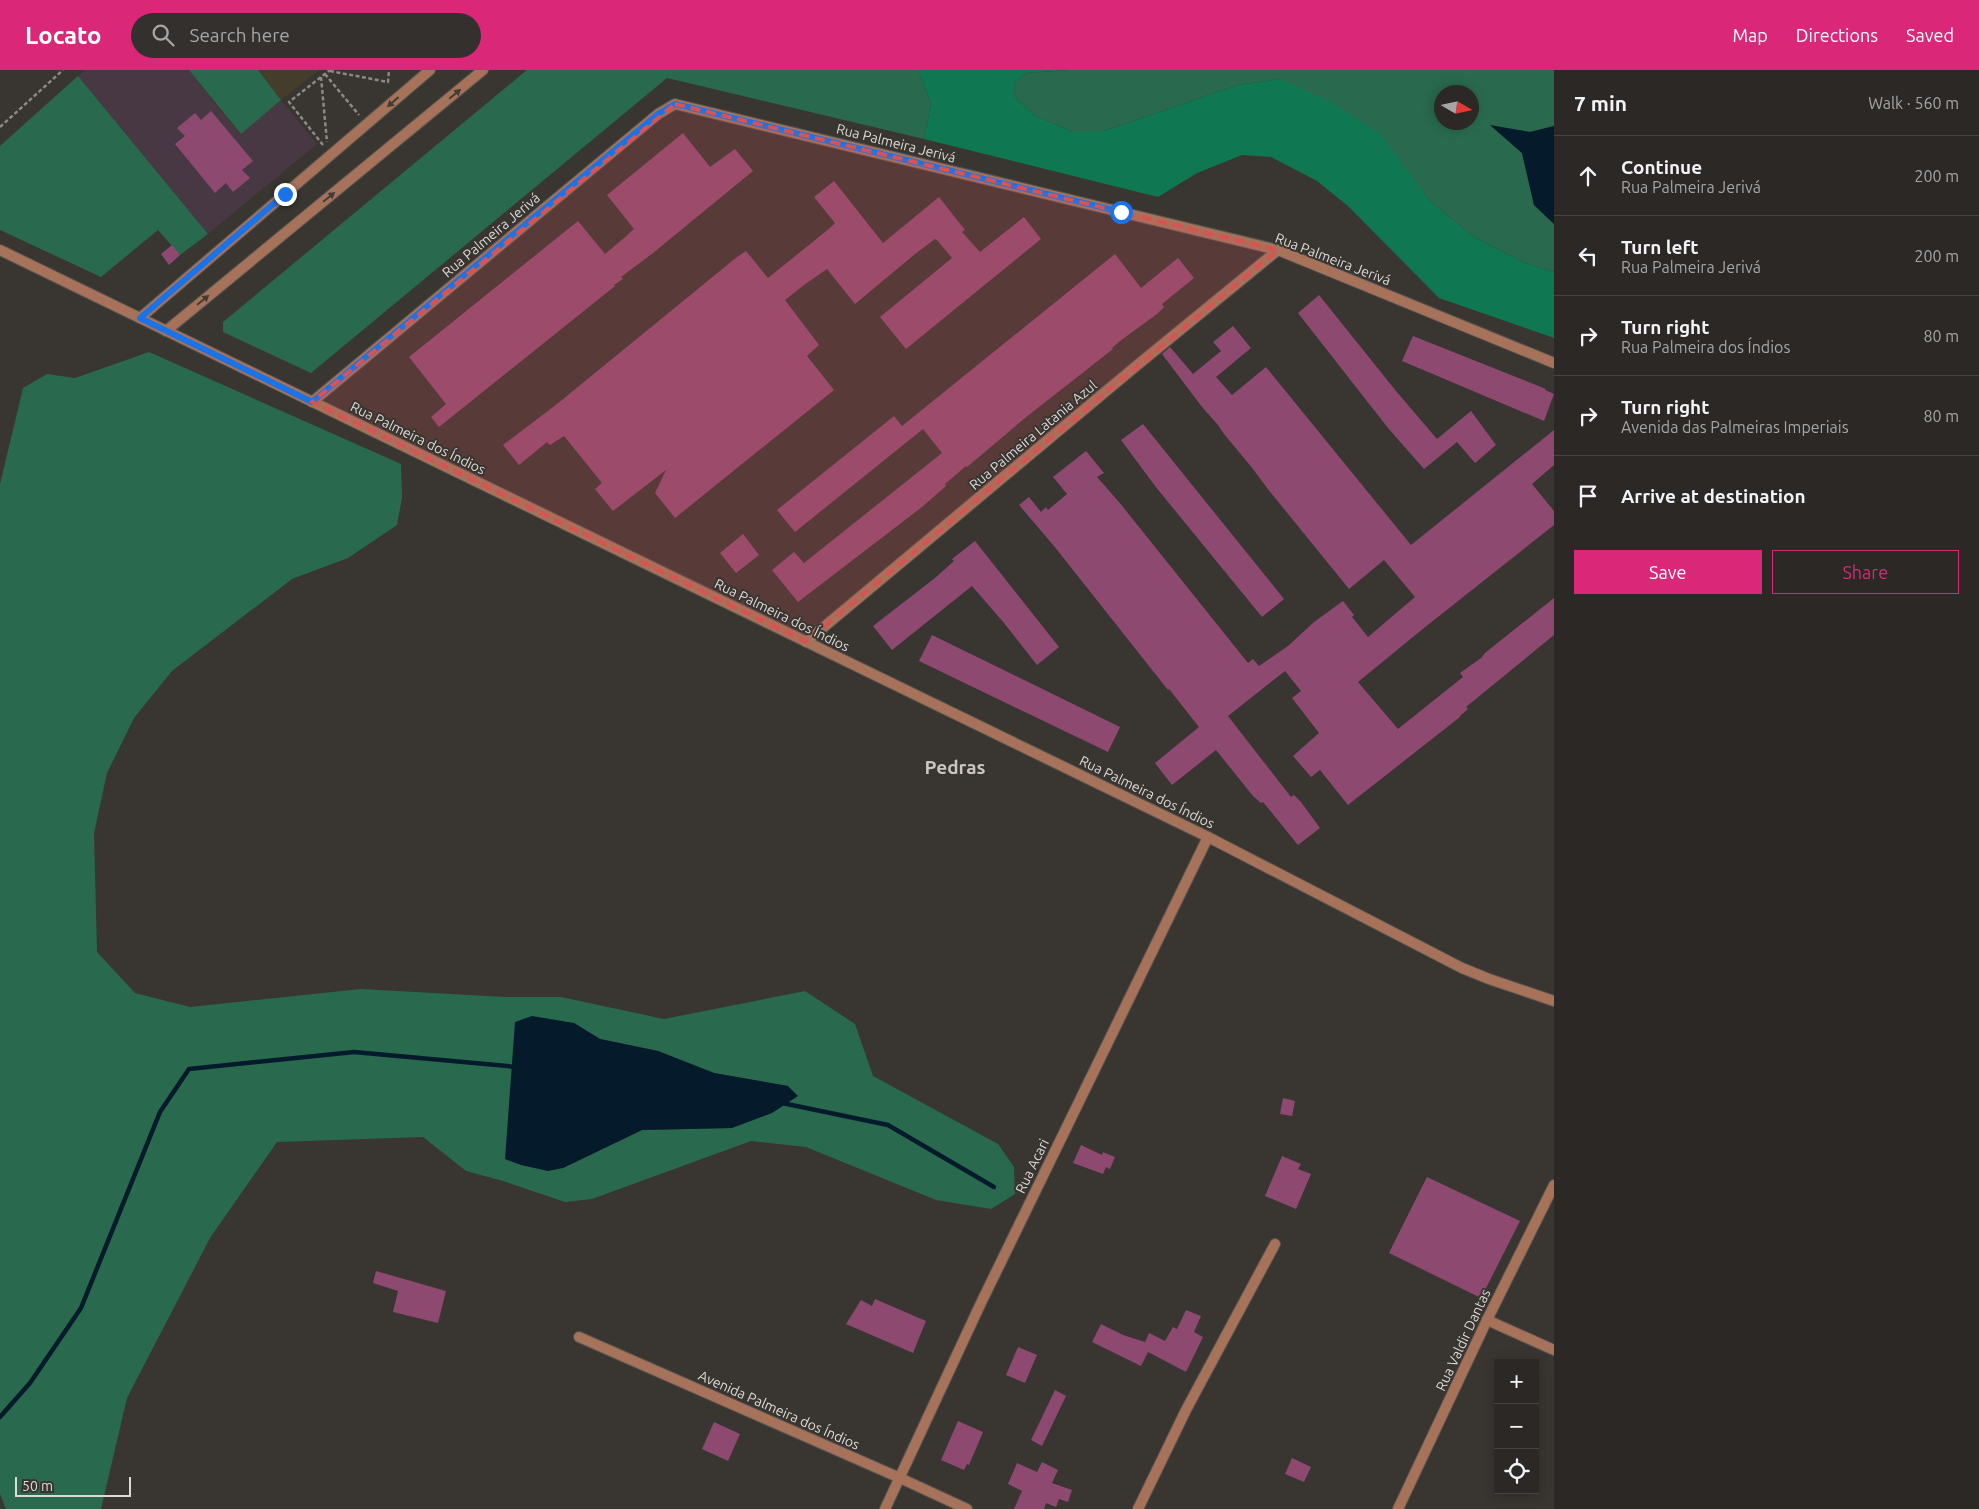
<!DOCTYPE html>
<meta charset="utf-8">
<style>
:root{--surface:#2b2825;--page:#33302d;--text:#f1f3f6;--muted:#a6a6a7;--line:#474442;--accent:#db2777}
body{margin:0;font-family:Ubuntu,sans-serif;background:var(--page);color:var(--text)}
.controls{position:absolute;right:15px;bottom:15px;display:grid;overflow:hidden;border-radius:0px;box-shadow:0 2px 12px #0003}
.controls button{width:45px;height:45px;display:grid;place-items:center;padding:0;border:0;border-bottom:1px solid var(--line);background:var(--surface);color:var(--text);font:25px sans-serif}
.compass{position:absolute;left:1434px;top:15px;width:45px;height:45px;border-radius:50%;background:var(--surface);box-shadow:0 2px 12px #0003;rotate:99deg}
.scale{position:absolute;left:15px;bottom:12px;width:116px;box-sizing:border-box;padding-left:5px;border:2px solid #dddad8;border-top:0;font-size:14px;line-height:18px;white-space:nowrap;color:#dddad8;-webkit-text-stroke:4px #393531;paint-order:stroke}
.stop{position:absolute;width:15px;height:15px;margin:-11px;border:4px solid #1a73e8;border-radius:50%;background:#fff}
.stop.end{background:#1a73e8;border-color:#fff;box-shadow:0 1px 5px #0008}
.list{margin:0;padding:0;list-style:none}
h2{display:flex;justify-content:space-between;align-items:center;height:65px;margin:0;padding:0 20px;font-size:21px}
h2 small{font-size:16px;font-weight:400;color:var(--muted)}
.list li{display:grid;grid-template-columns:32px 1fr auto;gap:15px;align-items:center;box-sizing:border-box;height:80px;padding:0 20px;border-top:1px solid var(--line)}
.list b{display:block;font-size:19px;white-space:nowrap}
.list p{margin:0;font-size:16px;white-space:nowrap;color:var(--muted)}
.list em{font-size:16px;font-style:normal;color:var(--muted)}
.actions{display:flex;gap:10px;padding:15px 20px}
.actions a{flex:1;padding:11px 0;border:1px solid var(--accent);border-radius:0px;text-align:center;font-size:18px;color:var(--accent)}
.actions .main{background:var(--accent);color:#fff}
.icon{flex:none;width:28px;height:28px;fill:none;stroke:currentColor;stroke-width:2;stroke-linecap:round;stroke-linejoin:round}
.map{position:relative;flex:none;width:1554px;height:1439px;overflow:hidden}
header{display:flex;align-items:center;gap:30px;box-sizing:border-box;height:70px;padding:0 25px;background:var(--accent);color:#fff}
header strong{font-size:24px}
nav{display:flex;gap:28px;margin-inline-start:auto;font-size:18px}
.search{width:350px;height:45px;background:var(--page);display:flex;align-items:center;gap:12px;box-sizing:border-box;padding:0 18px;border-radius:28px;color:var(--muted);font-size:19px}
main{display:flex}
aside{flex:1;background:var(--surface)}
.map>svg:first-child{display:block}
</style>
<header>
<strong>Locato</strong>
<div class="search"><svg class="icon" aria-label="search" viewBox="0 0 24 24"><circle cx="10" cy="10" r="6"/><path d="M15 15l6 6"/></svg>Search here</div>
<nav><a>Map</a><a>Directions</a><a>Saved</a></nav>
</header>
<main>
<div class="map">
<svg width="1554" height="1439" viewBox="0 0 1554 1439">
<rect width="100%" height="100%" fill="#393531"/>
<!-- education -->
<polygon fill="#443d2b" points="258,0 319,0 281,30"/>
<!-- medical -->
<polygon fill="#473844" points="85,0 189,0 240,64 281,30 317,74 208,164 78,6"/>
<!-- green -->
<g fill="#296a4e" fill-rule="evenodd">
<polygon points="189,0 258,0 281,30 241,64"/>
<polygon points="527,0 918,0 931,33 924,69 667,8 311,303 223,262 223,252"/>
<path d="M 1069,0 L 1554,0 L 1554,56 L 1530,62 L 1491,56 L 1522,83 L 1534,135 L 1554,154 L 1554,202 L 1525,193 L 1474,167 L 1431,132 L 1379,64 L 1280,9 L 1238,15 L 1101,62 L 1073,62 L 1034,45 L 1014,26 L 1015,13 L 1026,3 ZM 1442,22 L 1472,22 L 1472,52 L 1442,52 Z"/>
<polygon points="78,6 208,164 180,185 158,160 101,207 0,160 0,76"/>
<path d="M 149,282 L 401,394 L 402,428 L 397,455 L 348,488 L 292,509 L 172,601 L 134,648 L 107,703 L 94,763 L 97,882 L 135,923 L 190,937 L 361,919 L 505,927 L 561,927 L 664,949 L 805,921 L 855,954 L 873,1006 L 998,1074 L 1014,1097 L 1015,1124 L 991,1139 L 936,1130 L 806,1077 L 751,1071 L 592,1129 L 565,1132 L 503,1111 L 466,1101 L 423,1067 L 277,1072 L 210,1168 L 127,1328 L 101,1439 L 6,1439 L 0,1424 L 0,414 L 23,318 L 47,304 L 75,308 ZM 574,953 L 600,969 L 658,981 L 714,1003 L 788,1016 L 732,1058 L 642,1060 L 563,1098 Z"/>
</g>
<!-- forest -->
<polygon fill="#0f7852" points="918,0 1069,0 1026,3 1015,13 1014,26 1034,45 1073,62 1101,62 1238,15 1280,9 1331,32 1380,64 1431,132 1474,167 1525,193 1554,202 1554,268 1439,228 1348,136 1317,111 1271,87 1242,85 1197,103 1158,127 924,69 931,33"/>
<!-- water -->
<g fill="#051b2b">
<polygon points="1490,55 1530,62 1554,56 1554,154 1534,135 1522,83"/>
<polygon points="532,946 574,953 600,969 658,981 714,1003 788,1016 798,1026 772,1043 732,1058 642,1060 563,1098 548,1101 521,1095 505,1089 515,952"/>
</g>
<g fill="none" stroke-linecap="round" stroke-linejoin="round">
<!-- stream -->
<g stroke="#051b2b" stroke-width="4.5">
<polyline points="782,1033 888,1055 994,1117"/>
<polyline points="0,1347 30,1313 81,1238 160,1042 189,999 354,982 517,997"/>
</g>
</g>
<!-- building -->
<g fill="#8e4971">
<polygon points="211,41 253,91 242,100 250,108 233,122 226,113 215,123 175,74 185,66 177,58 195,43 201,50"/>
<polygon points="683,63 710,97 735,79 753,101 653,183 621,207 623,209 614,215 615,216 439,357 431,347 446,334 409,287 578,151 605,184 624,168 634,159 607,125"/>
<polygon points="834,111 883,173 939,127 965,160 962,162 980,182 1024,147 1041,169 906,279 880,247 952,188 937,170 935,169 915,184 855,234 827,199 804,215 785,230 819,275 807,286 834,320 675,448 655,423 666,400 613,441 595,419 602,413 564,366 550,375 547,372 519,395 503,375 557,334 737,187 746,181 768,208 830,158 835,153 814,127"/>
<polygon points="172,175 180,185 169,195 161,184"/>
<polygon points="1115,184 1141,218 1178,188 1194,208 1162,234 1164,237 1157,244 1120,271 1112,278 1113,279 1025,348 967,397 966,396 945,414 946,416 922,437 798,532 772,500 794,482 804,493 942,383 923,359 795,462 777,440 894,346 902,356"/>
<polygon points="1319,225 1396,321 1437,369 1471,341 1496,375 1475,393 1457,372 1424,399 1388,358 1298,243"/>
<polygon points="1233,256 1251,278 1216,307 1232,325 1266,297 1411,475 1554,360 1554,395 1532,414 1554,441 1554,455 1424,558 1358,612 1398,659 1463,607 1460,603 1481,588 1485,583 1554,528 1554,565 1466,637 1468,639 1460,646 1460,647 1348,735 1320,700 1311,707 1293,686 1319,663 1292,628 1301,621 1285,601 1228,646 1291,727 1294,725 1301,732 1320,758 1298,775 1263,732 1261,733 1253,726 1216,680 1172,715 1155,693 1199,657 1169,619 1168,620 1054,476 1019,435 1029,427 1041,442 1046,437 1048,440 1067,424 1053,407 1086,381 1104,403 1097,407 1119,432 1248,593 1253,589 1259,596 1288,576 1314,552 1343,531 1354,545 1352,547 1368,567 1415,527 1384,490 1349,519 1267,418 1253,399 1224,364 1218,355 1202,337 1162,284 1170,277 1193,304 1221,281 1213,272"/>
<polygon points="1413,266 1546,319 1545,320 1554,324 1544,351 1402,291"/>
<polygon points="1143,354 1284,529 1262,547 1155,416 1121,370"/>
<polygon points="743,464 759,485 736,503 720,483"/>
<polygon points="975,471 1059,577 1037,595 1004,553 972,516 892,580 873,556 935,508 954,491 952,489"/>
<polygon points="932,565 1120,657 1108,682 919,591"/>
<polygon points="1283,1028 1295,1031 1292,1046 1280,1044"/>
<polygon points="1081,1075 1102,1085 1103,1082 1115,1087 1110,1099 1106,1097 1103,1104 1073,1093"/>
<polygon points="1282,1086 1301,1094 1298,1099 1311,1104 1296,1139 1265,1126"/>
<polygon points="1427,1107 1520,1151 1481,1228 1389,1183"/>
<polygon points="376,1201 446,1221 438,1253 393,1242 398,1221 373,1213"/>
<polygon points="875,1229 926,1251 913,1283 846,1254 861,1230 872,1236"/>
<polygon points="1186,1240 1201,1246 1194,1262 1203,1267 1186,1302 1148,1282 1141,1296 1092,1272 1101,1254 1123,1265 1145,1272 1149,1263 1165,1271 1173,1257 1177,1259"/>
<polygon points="1018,1277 1037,1285 1025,1313 1006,1305"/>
<polygon points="1055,1320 1066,1326 1042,1376 1031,1370"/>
<polygon points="958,1351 983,1362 969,1395 967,1394 964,1400 941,1390"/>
<polygon points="714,1352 740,1364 728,1391 702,1379"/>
<polygon points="1292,1388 1311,1397 1304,1412 1285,1404"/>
<polygon points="1042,1392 1058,1400 1052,1413 1072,1420 1068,1432 1059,1429 1056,1437 1046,1433 1044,1439 1014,1439 1022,1421 1008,1414 1017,1393 1037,1402"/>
</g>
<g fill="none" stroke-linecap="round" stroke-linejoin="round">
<!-- service casing -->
<g stroke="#57534f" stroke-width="12">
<polyline id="service" points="1487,1250 1554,1280"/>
</g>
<!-- minor casing -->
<g stroke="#57534f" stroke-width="12">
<g id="minor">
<polyline points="0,180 1208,767 1462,898 1489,909 1554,931"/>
<polyline points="140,248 430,0"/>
<polyline points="166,261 483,0"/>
<polyline points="312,332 658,44 675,34 1278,180 1554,293"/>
<polyline points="806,572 1135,297 1278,180"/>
<polyline points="579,1267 900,1408 967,1439"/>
<polyline points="885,1439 980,1235 1208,767"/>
<polyline points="1138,1439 1186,1340 1275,1174"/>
<polyline points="1398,1439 1487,1250 1554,1115"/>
</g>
</g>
<!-- path -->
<g stroke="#8c8986" stroke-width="2.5" stroke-dasharray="4 2.5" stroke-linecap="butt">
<polyline points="330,1 388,12 389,0"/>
<polyline points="325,4 359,45"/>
<polyline points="321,7 327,72"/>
<polyline points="0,57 63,0"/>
<polyline points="323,75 289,32 330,0"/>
</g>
<!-- service -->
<use href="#service" stroke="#a6725a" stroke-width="10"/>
<!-- minor -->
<use href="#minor" stroke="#a6725a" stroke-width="10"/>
</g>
<!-- one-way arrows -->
<defs><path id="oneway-solid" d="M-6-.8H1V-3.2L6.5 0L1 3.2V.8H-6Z" transform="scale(1.25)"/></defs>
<g fill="#443b35">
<use href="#oneway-solid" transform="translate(455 24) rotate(-40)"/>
<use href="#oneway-solid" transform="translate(393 32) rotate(139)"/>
<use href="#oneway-solid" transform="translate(329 127) rotate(-39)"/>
<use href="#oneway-solid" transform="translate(203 230) rotate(-39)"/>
</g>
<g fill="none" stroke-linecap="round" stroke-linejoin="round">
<!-- route -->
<polyline stroke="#1a73e8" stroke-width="6" points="285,124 140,248 312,332 658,44 675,34 1121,142"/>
</g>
<!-- marked area -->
<path fill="#d85454" fill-opacity="0.2" stroke="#d85454" stroke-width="4" stroke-dasharray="10 6" stroke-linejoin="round" d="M 675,34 L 1278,180 L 806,572 L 312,332 Z"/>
<g text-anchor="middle" stroke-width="4" stroke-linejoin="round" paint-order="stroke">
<!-- street labels -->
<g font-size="14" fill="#dddad8" stroke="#393531">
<text transform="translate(896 73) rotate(14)" y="5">Rua Palmeira Jerivá</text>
<text transform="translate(491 165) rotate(-40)" y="5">Rua Palmeira Jerivá</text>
<text transform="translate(1333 189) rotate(21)" y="5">Rua Palmeira Jerivá</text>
<text transform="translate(1033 365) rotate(-40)" y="5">Rua Palmeira Latania Azul</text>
<text transform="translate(418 368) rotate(26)" y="5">Rua Palmeira dos Índios</text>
<text transform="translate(782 545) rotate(26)" y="5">Rua Palmeira dos Índios</text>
<text transform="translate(1147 722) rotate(26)" y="5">Rua Palmeira dos Índios</text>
<text transform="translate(1032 1096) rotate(-64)" y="5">Rua Acari</text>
<text transform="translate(1463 1270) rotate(-65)" y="5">Rua Valdir Dantas</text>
<text transform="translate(779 1340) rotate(24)" y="5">Avenida Palmeira dos Índios</text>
</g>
<!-- district labels -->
<g font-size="19" font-weight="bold" fill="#cac5c0" stroke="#393531">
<text x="955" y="704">Pedras</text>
</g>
</g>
</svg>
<div class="controls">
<button>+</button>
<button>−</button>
<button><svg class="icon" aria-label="locate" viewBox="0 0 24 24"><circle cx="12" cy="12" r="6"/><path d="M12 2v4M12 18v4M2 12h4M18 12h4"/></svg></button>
</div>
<svg class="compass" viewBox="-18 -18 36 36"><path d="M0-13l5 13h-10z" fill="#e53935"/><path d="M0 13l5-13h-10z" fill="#a6a6a7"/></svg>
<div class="scale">50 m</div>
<div class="stop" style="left:1121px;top:142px"></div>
<div class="stop end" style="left:285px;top:124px"></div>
</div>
<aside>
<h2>7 min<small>Walk · 560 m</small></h2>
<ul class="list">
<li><svg class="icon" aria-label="ahead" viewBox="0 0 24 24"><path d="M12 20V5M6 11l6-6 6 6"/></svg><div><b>Continue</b><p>Rua Palmeira Jerivá</p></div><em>200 m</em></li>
<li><svg class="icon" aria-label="left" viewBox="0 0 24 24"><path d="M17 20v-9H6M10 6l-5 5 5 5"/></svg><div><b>Turn left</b><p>Rua Palmeira Jerivá</p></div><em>200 m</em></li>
<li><svg class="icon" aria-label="right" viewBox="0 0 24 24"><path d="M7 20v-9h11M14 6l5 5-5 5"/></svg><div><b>Turn right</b><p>Rua Palmeira dos Índios</p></div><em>80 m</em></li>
<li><svg class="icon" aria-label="right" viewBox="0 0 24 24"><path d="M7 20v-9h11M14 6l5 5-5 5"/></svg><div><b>Turn right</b><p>Avenida das Palmeiras Imperiais</p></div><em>80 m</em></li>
<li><svg class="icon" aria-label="arrive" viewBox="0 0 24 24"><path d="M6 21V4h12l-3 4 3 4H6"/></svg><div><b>Arrive at destination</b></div></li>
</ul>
<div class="actions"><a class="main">Save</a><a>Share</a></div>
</aside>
</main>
